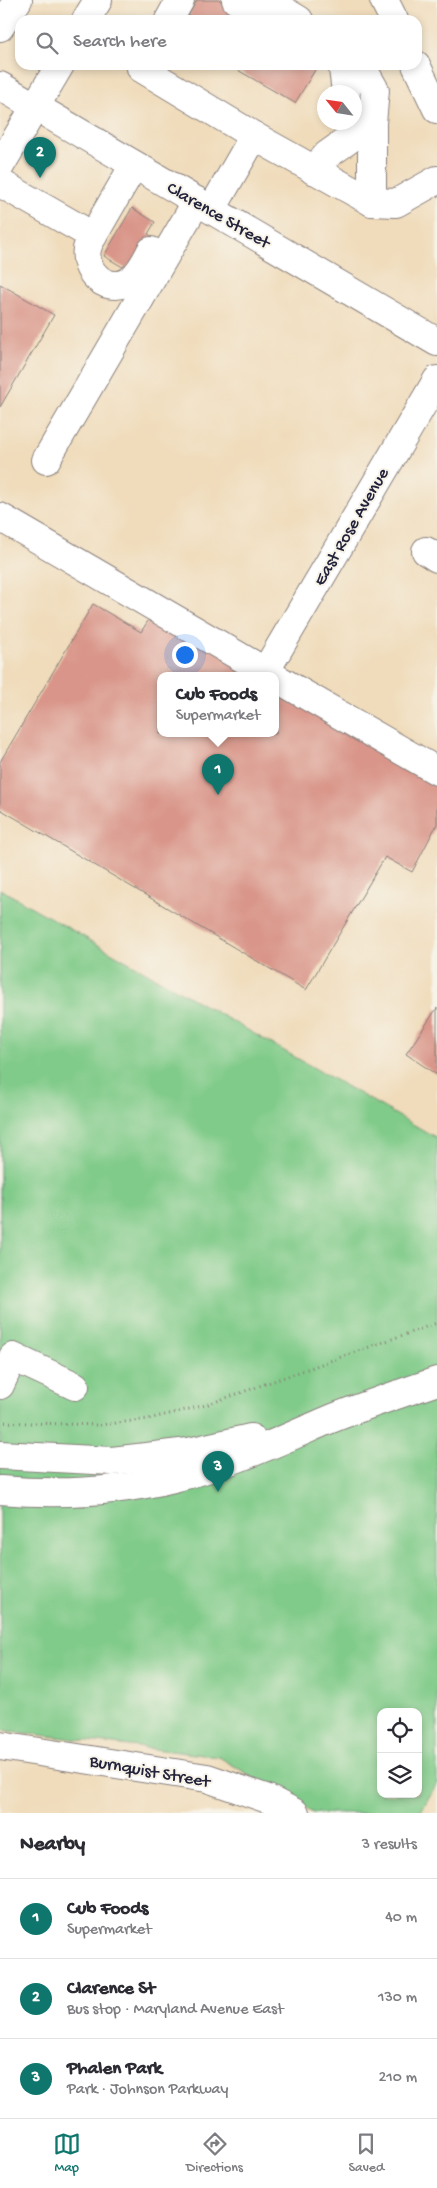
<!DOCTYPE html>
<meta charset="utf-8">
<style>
:root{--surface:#fff;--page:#f7f7f7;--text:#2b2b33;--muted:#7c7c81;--line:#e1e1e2;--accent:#0f766e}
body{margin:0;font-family:"Gochi Hand",sans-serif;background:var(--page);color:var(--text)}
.controls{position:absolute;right:15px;bottom:15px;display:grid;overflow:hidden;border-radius:10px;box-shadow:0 2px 8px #0003}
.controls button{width:45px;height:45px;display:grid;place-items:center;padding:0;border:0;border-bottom:1px solid var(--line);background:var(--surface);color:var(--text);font:25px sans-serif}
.compass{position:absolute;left:317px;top:85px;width:45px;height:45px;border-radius:50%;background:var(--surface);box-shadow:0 2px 8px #0003;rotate:300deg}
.you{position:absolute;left:184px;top:654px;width:18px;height:18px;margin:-12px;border:4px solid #fff;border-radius:50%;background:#1a73e8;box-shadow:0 0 0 8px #1a73e833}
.badge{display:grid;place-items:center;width:32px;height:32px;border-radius:50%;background:var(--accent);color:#fff;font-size:16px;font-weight:700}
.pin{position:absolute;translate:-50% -41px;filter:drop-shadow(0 1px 2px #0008)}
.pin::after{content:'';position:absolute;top:26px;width:18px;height:15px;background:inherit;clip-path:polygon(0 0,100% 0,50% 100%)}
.popup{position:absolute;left:157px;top:672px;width:122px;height:65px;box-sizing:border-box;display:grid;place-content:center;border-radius:10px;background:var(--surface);filter:drop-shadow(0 1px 4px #0005);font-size:16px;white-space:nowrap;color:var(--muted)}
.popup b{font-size:19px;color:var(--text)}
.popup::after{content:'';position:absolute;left:50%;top:100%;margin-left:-10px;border:10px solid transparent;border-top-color:var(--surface)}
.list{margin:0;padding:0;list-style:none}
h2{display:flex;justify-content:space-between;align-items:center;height:65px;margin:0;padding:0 20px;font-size:21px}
h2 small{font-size:16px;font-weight:400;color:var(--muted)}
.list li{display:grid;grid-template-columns:32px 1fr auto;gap:15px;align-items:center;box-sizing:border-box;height:80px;padding:0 20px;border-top:1px solid var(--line)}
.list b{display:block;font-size:19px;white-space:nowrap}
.list p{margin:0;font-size:16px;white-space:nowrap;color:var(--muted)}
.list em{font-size:16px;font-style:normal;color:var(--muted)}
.icon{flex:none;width:28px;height:28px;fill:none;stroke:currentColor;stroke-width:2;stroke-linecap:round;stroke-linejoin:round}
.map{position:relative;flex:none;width:437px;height:1813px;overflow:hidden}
.search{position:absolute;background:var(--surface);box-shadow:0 2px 8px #0003;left:15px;right:15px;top:15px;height:55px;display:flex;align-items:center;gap:12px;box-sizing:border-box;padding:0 18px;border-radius:15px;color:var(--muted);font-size:19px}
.sheet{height:305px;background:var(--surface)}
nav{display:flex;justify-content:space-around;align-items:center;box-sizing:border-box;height:70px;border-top:1px solid var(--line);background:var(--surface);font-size:14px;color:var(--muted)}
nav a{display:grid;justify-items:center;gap:2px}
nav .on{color:var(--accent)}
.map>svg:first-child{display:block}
</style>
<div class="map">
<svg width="437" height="1813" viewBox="0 0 437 1813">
<rect width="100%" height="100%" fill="#f7f3e8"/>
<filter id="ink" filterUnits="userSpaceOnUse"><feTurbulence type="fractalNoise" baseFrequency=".02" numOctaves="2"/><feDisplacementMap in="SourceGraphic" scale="10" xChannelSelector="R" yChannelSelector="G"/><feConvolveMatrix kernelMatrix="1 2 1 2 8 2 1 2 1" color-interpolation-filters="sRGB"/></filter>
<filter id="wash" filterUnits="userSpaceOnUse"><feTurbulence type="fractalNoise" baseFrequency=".0096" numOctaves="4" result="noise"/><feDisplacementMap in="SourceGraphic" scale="20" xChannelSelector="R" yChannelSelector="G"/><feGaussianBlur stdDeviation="1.12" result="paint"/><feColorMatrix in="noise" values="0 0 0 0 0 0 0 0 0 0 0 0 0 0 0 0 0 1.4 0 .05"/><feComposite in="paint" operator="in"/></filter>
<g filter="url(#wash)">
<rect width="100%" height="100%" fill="#f0dcbb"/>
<!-- green -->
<path fill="#80cb89" stroke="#517662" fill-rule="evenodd" d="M 0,889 L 437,1138 L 437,1783 L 420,1813 L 313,1813 L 219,1757 L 0,1730 ZM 381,1712 L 418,1712 L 418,1794 L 381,1794 Z"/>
<g id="blocks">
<!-- building -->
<g fill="#d99589">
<polygon points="197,0 219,0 254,20 186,20"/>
<polygon points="229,65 318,65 295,103"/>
<polygon points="132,208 155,222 148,234 152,236 146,247 126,269 104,256"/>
<polygon points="0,284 54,315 0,407"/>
<polygon points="93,604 141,632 153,613 260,676 160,676 160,734 276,734 276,685 437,781 437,824 412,872 385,857 306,990 0,809 0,762"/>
<polygon points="437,1008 437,1075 406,1054"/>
</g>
</g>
</g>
<g filter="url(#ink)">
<use href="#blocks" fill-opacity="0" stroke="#897f7b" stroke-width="1"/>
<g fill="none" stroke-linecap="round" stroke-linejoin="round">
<!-- minor casing -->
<g stroke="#897f7b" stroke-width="30">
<g id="minor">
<polyline points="236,0 270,20"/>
<polyline points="266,0 299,20"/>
<polyline points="384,0 394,20"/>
<polyline points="169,20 180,0"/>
<polyline points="0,27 18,0"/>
<polyline points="143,65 141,68 254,136 372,202 396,203 437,180"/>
<polyline points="345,65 343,69 346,92"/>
<polyline points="361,65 375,90 372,123 372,202"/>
<polyline points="416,65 437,109"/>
<polyline points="0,86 437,342"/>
<path d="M 134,165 C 123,184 112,203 101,222 C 97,230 89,240 87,249 C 83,270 104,292 125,283 C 138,278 145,262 151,251"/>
<polyline points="313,170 327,155 372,123"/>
<polyline points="0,183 93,236"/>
<polyline points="212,209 254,136"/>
<polyline points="46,460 197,201"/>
<polyline points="0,517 273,676"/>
<polyline points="426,551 437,558"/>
<polyline points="265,672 437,380"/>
<polyline points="276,678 437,771"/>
<polyline points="0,1385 13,1357 75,1386"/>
<polyline points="0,1455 112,1461 189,1452 251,1438"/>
<path d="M 0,1490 C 57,1495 118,1492 174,1478 C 228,1465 275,1443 326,1421 C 362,1406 400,1394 437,1381"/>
<polyline points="0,1746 207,1778 268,1799 295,1813"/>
</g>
</g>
<!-- major casing -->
<g stroke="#897f7b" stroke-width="30">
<g id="major">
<polyline points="86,20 98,0"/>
<polyline points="0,166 60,65"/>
</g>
</g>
<!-- path -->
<polyline stroke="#897f7b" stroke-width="3" stroke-dasharray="1 4" stroke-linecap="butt" points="0,1422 100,1425 148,1419 206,1405 437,1323"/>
<!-- minor -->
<use href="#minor" stroke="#fff" stroke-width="28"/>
<!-- major -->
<use href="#major" stroke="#fff" stroke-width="28"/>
</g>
</g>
<g text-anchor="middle" stroke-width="4" stroke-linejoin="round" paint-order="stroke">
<!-- street labels -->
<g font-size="18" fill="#22223b" stroke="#f7f3e8">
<text transform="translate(219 214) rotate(30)" y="6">Clarence Street</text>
<text transform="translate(350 526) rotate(-60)" y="6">East Rose Avenue</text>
<text transform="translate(150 1770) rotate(10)" y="6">Burnquist Street</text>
</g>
</g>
</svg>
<div class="controls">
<button><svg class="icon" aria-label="locate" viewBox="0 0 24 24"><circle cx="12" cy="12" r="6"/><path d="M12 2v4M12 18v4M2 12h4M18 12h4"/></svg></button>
<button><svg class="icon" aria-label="layers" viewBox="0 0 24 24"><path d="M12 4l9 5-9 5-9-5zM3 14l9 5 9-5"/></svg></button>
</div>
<svg class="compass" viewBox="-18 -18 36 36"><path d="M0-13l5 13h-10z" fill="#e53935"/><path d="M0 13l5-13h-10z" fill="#7c7c81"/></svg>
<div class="you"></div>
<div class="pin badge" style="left:218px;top:795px">1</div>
<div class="popup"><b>Cub Foods</b>Supermarket</div>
<div class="pin badge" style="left:40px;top:178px">2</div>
<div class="pin badge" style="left:218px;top:1492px">3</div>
<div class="search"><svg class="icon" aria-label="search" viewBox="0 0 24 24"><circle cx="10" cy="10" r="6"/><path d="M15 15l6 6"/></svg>Search here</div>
</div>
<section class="sheet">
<h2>Nearby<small>3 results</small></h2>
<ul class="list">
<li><span class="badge">1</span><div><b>Cub Foods</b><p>Supermarket</p></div><em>40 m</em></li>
<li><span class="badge">2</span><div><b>Clarence St</b><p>Bus stop · Maryland Avenue East</p></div><em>130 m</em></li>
<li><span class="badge">3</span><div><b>Phalen Park</b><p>Park · Johnson Parkway</p></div><em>210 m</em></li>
</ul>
</section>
<nav>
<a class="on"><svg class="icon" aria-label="map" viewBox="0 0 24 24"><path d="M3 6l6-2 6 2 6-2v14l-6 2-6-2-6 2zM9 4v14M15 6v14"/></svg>Map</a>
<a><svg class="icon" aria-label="directions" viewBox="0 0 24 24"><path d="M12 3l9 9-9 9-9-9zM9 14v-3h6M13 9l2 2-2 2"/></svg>Directions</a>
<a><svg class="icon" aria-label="saved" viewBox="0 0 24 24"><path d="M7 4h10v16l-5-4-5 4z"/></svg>Saved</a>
</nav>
